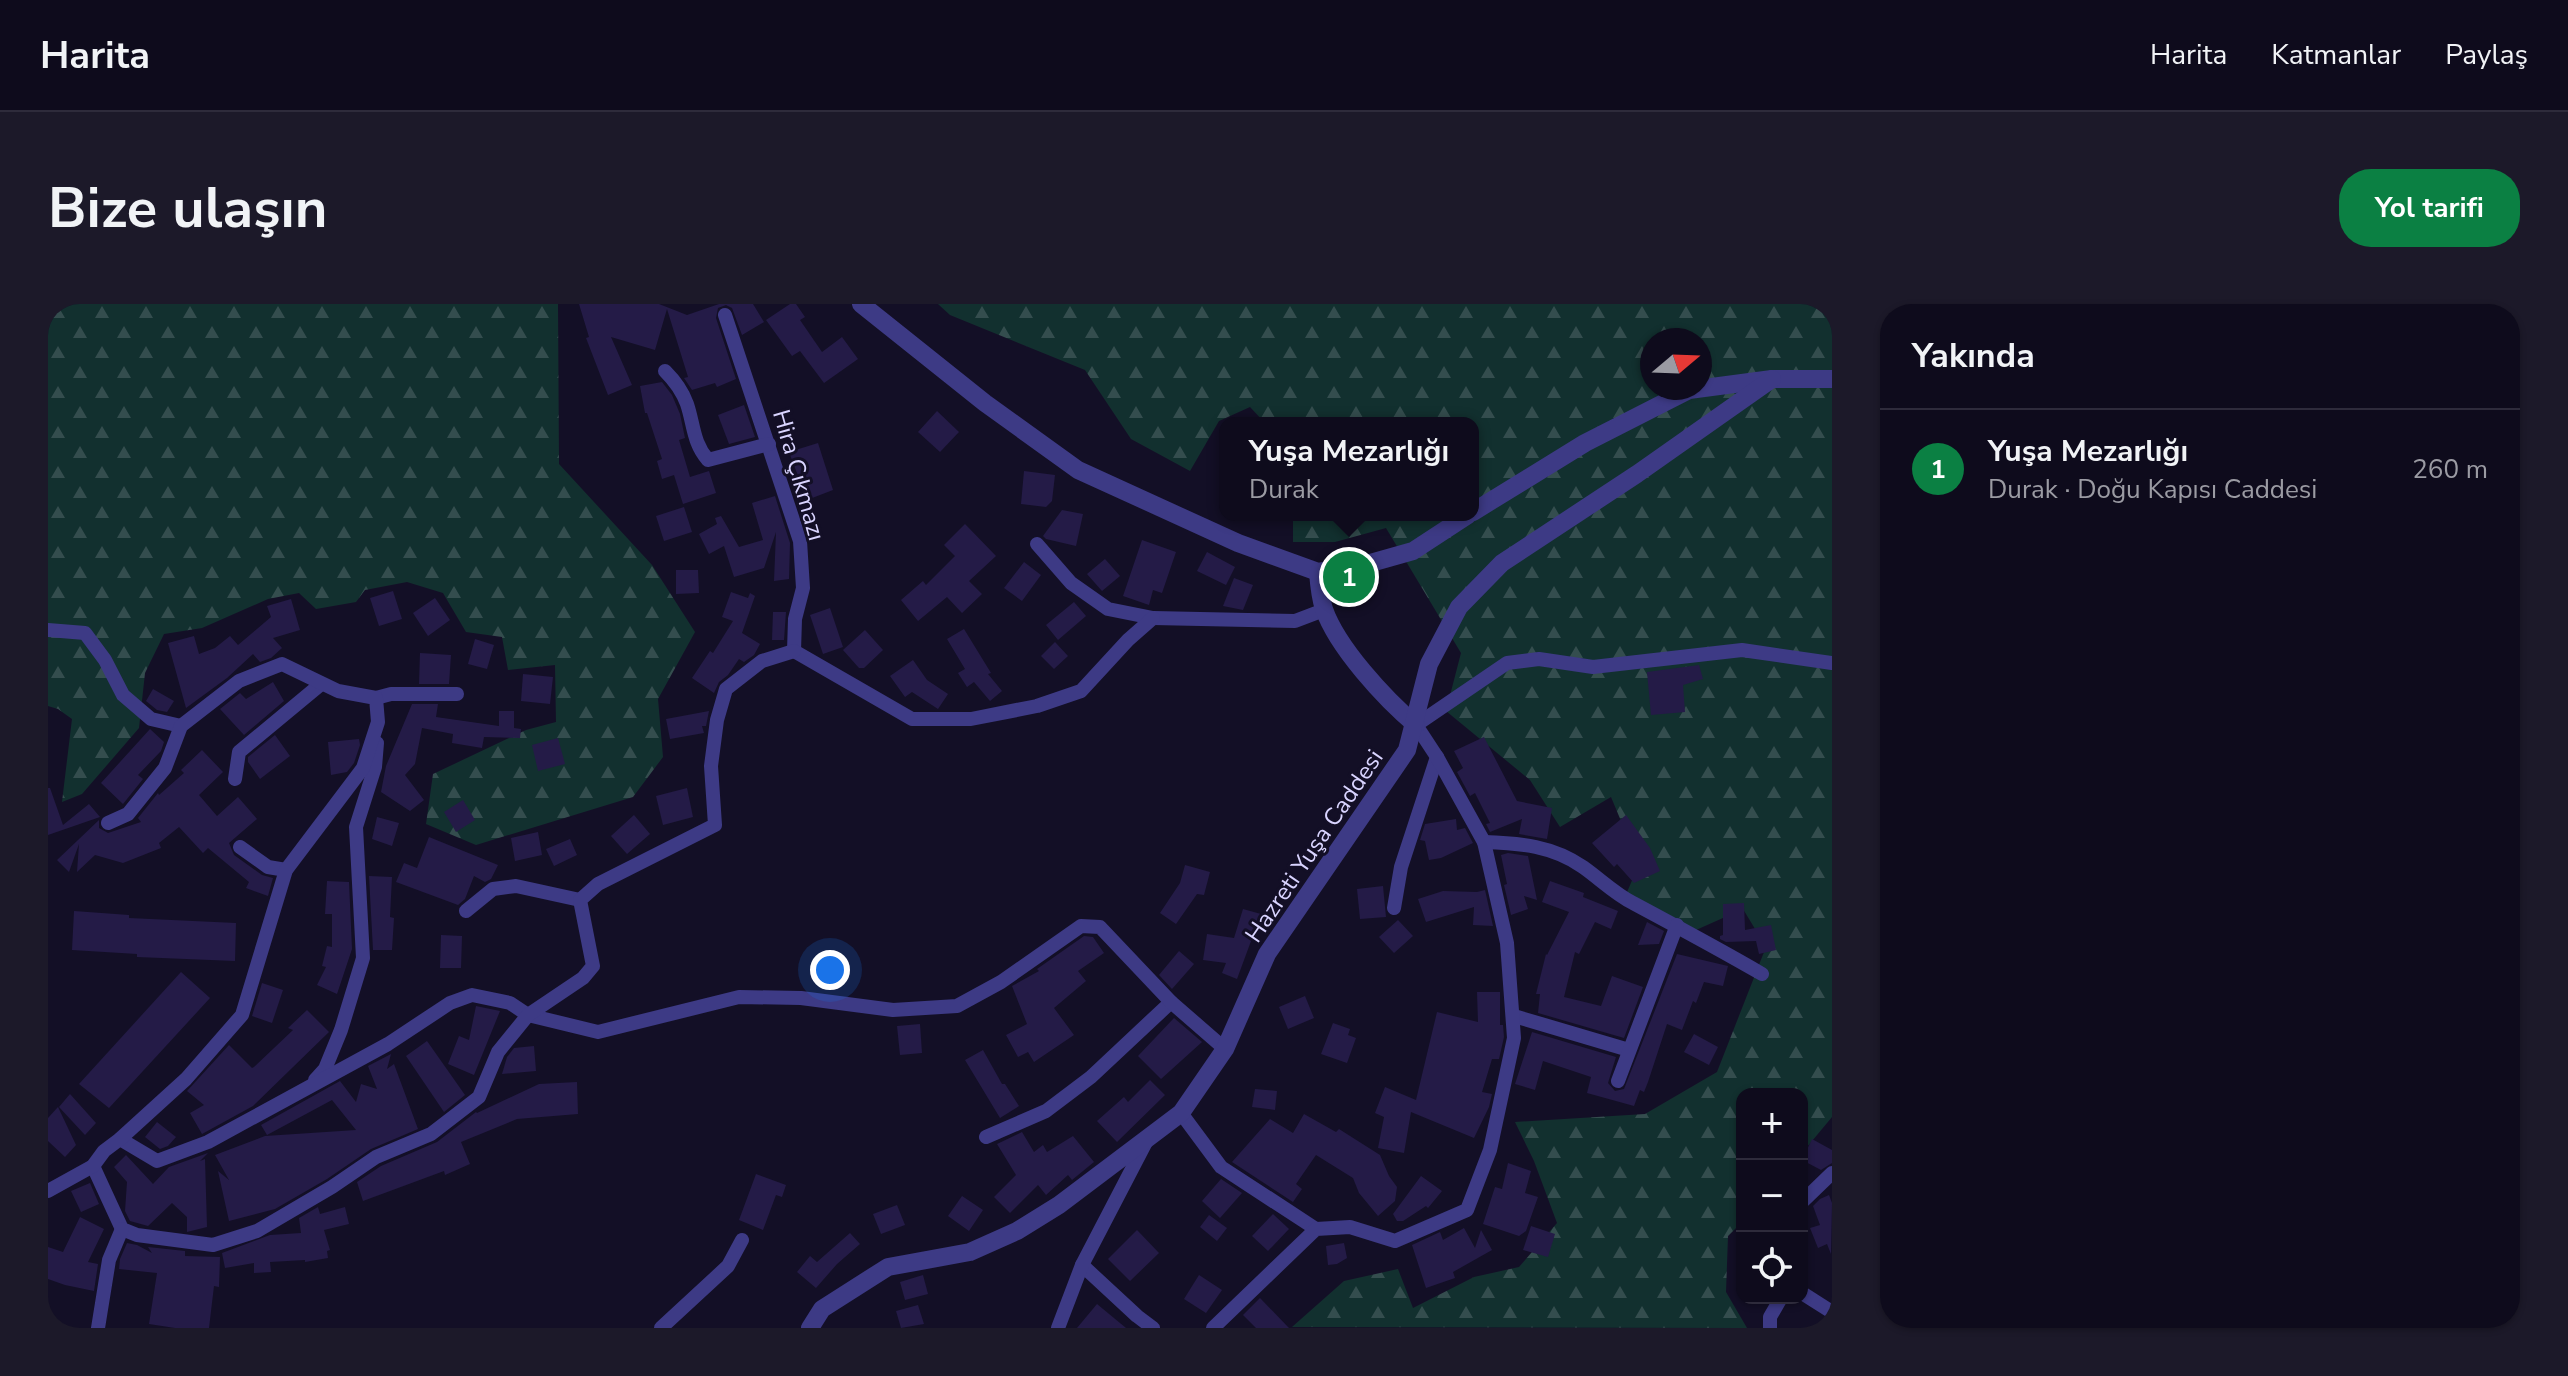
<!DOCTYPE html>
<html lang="tr">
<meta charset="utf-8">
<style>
:root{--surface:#0e0b1c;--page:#1c1929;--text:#f1f3f6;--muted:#9b9ba3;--line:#2e2b3b;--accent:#0b8043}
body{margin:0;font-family:"Nunito Sans",sans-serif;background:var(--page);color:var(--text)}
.controls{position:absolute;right:24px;bottom:24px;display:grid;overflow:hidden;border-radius:16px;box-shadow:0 2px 6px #0004}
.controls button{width:72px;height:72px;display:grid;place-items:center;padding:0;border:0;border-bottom:2px solid var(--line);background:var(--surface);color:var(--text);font:40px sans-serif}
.compass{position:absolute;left:1592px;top:24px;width:72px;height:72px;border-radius:50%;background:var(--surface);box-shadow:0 2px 6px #0004;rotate:71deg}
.you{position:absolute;left:782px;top:666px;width:28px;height:28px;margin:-20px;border:6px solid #fff;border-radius:50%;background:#1a73e8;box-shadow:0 0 0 12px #1a73e833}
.badge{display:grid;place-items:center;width:52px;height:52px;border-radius:50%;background:var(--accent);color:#fff;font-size:26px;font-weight:700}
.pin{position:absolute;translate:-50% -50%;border:4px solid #fff;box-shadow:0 2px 8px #0006}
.popup{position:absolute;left:1171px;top:113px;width:260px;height:104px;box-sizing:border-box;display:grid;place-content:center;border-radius:16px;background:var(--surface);filter:drop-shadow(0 2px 6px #0005);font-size:26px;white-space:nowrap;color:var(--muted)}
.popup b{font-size:30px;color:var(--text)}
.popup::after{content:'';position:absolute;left:50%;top:100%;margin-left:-16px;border:16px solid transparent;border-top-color:var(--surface)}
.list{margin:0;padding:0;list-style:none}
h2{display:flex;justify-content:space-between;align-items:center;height:104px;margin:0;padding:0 32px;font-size:34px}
h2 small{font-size:26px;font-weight:400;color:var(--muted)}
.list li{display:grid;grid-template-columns:52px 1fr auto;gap:24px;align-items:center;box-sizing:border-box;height:120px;padding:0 32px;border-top:2px solid var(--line)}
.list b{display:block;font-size:30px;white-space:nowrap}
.list p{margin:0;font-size:26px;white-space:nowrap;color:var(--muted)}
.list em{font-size:26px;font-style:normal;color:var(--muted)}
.icon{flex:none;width:44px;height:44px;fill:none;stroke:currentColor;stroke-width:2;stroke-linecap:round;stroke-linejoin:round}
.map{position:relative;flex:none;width:1784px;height:1024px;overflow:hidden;border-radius:32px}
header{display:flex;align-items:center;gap:48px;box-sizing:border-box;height:112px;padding:0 40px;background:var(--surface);border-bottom:2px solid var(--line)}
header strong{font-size:38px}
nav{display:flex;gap:44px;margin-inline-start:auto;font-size:28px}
.intro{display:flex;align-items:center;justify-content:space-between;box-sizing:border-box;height:192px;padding:0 48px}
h1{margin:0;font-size:56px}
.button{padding:20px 36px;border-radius:32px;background:var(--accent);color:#fff;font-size:28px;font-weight:700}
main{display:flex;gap:48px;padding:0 48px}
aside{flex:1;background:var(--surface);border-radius:32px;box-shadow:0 2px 6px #0004}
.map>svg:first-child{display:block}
</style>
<header>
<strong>Harita</strong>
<nav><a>Harita</a><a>Katmanlar</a><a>Paylaş</a></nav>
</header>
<div class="intro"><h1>Bize ulaşın</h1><a class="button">Yol tarifi</a></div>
<main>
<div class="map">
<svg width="1784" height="1024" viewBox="0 0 1784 1024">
<defs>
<pattern id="forest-firs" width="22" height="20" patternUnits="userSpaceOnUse" patternTransform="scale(2)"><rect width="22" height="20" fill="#12302f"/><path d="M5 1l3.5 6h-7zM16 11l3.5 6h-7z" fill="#344d4e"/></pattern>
</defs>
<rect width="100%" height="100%" fill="#130f26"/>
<!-- forest -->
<g fill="url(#forest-firs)" fill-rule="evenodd">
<polygon points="0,0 510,0 511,160 604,261 647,328 610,395 615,453 585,493 428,541 378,520 385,470 478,426 508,418 507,361 460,366 454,333 418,328 395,289 359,278 317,286 308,298 268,305 251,289 220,295 154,324 116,330 97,369 91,424 34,490 14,498 24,415 10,405 0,402"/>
<path d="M 890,0 L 1784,0 L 1784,813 L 1754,849 L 1754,790 L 1694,790 L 1694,918 L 1680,932 L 1678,988 L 1699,1024 L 1244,1023 L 1296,977 L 1350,965 L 1365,1004 L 1426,973 L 1471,963 L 1509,919 L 1486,857 L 1467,818 L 1597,810 L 1669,768 L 1718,643 L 1695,605 L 1648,626 L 1577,593 L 1591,560 L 1563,493 L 1512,523 L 1482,476 L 1398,407 L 1413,349 L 1338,224 L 1287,238 L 1245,238 L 1245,211 L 1425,211 L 1425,119 L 1217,119 L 1202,103 L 1171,117 L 1142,167 L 1083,135 L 1037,66 L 902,11 ZM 1604,36 L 1652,36 L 1652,84 L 1604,84 Z"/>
</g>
<!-- building -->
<g fill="#241b47">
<polygon points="531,0 611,0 639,11 671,0 705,0 716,18 694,31 684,4 678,1 670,4 668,14 688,75 669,83 667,79 644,86 636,74 640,73 619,5 607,46 563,33 584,81 560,91 538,34 541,33"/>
<polygon points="742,0 748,0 757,13 752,16 774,48 794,33 810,55 776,79 752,47 744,52 718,16"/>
<polygon points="614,78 624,91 632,110 637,134 631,136 642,173 661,167 668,189 635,200 626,171 614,175 609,157 614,155 599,109 597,109 592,82"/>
<polygon points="696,101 707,133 681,140 670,111"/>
<polygon points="889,107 911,128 892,148 870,128"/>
<polygon points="770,139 785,186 759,196 741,148"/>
<polygon points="976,167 1007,171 1004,197 998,203 973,200"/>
<polygon points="727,192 742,239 741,275 726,277 728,228 716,264 686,273 676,242 661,250 651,230 669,220 667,214 673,212 691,243 715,236 704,199"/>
<polygon points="636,203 644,228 616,237 608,212"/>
<polygon points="1014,206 1035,210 1028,242 998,235 995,232"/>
<polygon points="917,220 948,252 921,277 934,290 914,309 899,293 870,317 853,296 875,277 878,281 907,252 896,241"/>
<polygon points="1094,236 1128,248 1114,289 1105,286 1101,301 1075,292"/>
<polygon points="1159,248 1187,263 1178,281 1149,267"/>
<polygon points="1057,255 1072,272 1054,287 1039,270"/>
<polygon points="976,258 993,271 974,297 956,284"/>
<polygon points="628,266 650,266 651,289 628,290"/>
<polygon points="1186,274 1205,281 1195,306 1175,302"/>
<polygon points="345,287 354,315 331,322 322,294"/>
<polygon points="683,288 700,294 702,289 707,292 694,329 712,340 706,351 696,358 691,355 680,371 671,378 666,389 644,374 662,347 665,349 685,317 674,313"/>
<polygon points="387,294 402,316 380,332 365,309"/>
<polygon points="243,295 252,326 225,334 234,344 223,354 212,358 205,350 179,374 138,404 120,339 146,332 151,350 167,344 182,332 190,341 223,313 219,302"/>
<polygon points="1026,298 1038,312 1010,336 998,321"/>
<polygon points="782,304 795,343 775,350 762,311"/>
<polygon points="725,308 738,308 736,336 724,336"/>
<polygon points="916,325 943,369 940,370 954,387 942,397 926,378 919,383 910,369 917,365 899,335"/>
<polygon points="817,326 835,346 816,364 811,364 795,346"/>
<polygon points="427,335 446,341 439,365 420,360"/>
<polygon points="1007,338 1020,352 1006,365 993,352"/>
<polygon points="372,349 403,351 401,380 371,380"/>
<polygon points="865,356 879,376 900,390 890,405 864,388 857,393 842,372"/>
<polygon points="1651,361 1655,375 1635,381 1637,408 1603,411 1599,368"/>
<polygon points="475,370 505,373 502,400 473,397"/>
<polygon points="225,378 236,397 196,431 172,405 192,389 198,395"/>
<polygon points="105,385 126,397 119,408 109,406 98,397"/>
<polygon points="364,400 390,400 388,413 451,422 451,407 466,407 466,424 473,425 472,434 436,433 434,444 404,439 405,430 374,424 367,460 357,471 376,496 362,507 333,488 338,462"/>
<polygon points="661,407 658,422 654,422 656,429 622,435 618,415"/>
<polygon points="102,425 116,438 113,447 90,471 95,475 75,500 53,479"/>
<polygon points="227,431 242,452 212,475 200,458 200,453"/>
<polygon points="1436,433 1469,497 1504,504 1499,535 1471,530 1474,515 1442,528 1438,520 1442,519 1427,489 1422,492 1409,468 1415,464 1406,447"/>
<polygon points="510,434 517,460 490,467 484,441"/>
<polygon points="311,435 312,441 306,459 299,468 283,471 280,438"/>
<polygon points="154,446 175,468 151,491 169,512 190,493 209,515 181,539 186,551 214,571 225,574 220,592 198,584 201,578 160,544 155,549 131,523 111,539 113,544 75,559 47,551 29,568 31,540 21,568 9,556 51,516 51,524 60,529 93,518 90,514 110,489 111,491 136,469 133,466"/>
<polygon points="0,484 2,484 15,521 41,500 52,513 0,531"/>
<polygon points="639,484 645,513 615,521 608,492"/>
<polygon points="415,496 427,516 408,528 396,508"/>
<polygon points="586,511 602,530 579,550 563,532"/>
<polygon points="1578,511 1602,544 1612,567 1586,579 1569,560 1566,563 1544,539"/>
<polygon points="329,513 351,519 344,542 324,535"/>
<polygon points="1408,515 1409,526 1417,524 1425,539 1393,554 1381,556 1377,537 1372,536 1377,520"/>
<polygon points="490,528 494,551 467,557 463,534"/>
<polygon points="381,533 450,561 443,575 437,578 426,572 417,595 410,601 348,578 356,559 369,564"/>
<polygon points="522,535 529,551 506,562 498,545"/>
<polygon points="1460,549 1480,552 1489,596 1476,592 1480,605 1463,611 1456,581 1459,580 1453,551"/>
<polygon points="1137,561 1162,568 1156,591 1149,590 1128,620 1112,609 1132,579"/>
<polygon points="321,572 344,573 342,613 346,614 344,646 325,646"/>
<polygon points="279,577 301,578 304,645 289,690 269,681 278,663 274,662 279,642 284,643 284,610 277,610"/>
<polygon points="1502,577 1536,589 1535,593 1570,607 1563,625 1547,618 1531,650 1527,648 1516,693 1553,702 1564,672 1595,683 1576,734 1490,709 1492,690 1488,690 1498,650 1499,651 1521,608 1494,598"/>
<polygon points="1335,582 1338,613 1312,615 1309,585"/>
<polygon points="1437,586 1445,622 1425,621 1426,603 1378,618 1370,595 1395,587 1429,588"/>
<polygon points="1696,599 1697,626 1723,621 1728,646 1711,650 1708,637 1678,638 1672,635 1672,632 1675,631 1675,600"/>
<polygon points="1195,605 1213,610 1189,675 1174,669 1178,659 1155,656 1159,630 1186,634"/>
<polygon points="26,607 81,611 81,614 188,619 187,657 89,653 89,650 24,646"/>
<polygon points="1350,616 1365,632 1346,649 1331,633"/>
<polygon points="1599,618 1616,627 1611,640 1590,641"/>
<polygon points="393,631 414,632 413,664 392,664"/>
<polygon points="1036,632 1045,633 1056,649 1030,667 1038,677 1006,704 1026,731 986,758 980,748 970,753 958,731 979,720 964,682 991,667 989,665"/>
<polygon points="1131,647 1146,660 1124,685 1111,671"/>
<polygon points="1629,650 1680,662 1675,682 1656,678 1648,699 1645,697 1634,726 1619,720 1600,778 1596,788 1592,786 1586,802 1539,789 1543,773 1495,757 1487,786 1467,780 1484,728 1568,753 1560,779 1567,787 1576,785"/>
<polygon points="133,668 162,694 61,804 31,780"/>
<polygon points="214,679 235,686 224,719 204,712"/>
<polygon points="1429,688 1452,688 1452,721 1455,721 1456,733 1451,755 1444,755 1434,788 1444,790 1441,803 1426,834 1363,808 1356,849 1330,844 1336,813 1327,809 1337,783 1368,796 1389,708 1430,718"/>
<polygon points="1257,692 1266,714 1240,725 1231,703"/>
<polygon points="428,702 452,707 426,771 400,760 411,732 421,736"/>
<polygon points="259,706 281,728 205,802 154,830 142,809 156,801 139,787 181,741 204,764 206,763 245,726 240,724"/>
<polygon points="1126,714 1154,738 1113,775 1090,752"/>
<polygon points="1285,719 1302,725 1300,731 1308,734 1299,759 1273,750"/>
<polygon points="872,720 874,749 852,751 849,722"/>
<polygon points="1646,730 1670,743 1661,761 1636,748"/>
<polygon points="379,737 417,791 396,808 358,752"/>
<polygon points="486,742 488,767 454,770 459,753 466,744"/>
<polygon points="935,746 954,780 957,780 971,802 952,814 917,756"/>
<polygon points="343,750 339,765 346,760 370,825 323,845 279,875 227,905 181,917 170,867 181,876 167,851 217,832 308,826 284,796 219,831 213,821 292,777 308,798 313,780 329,785 320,762"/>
<polygon points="1102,776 1117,791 1069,838 1049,817 1076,793 1080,798"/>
<polygon points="529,778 530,810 469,815 413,838 422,860 397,871 396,867 315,897 309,878 333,862 389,838 428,808 429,809 491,780"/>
<polygon points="1207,785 1229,787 1227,806 1204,803"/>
<polygon points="22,790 48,819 37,831 11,803"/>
<polygon points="10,803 28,841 17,853 0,837 0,814"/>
<polygon points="1256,810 1288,828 1291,825 1332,851 1341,872 1349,883 1347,897 1330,912 1311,889 1305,874 1268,851 1248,880 1254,885 1245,898 1184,858 1222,815 1245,829"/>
<polygon points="109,818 128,833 120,842 112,845 97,833"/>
<polygon points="974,828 986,848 995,841 999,848 1025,832 1046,858 1024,876 1020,871 998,891 990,881 962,909 946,893 968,871 949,840"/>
<polygon points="1764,835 1784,846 1784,859 1773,866 1754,856"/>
<polygon points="160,849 152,857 157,855 159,923 139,928 139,913 124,899 100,922 82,917 77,907 79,878 66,863 78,851 105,880 121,863"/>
<polygon points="1460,859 1483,867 1477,889 1490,893 1478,927 1471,932 1435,920 1447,883 1454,885"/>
<polygon points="708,870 738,881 734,893 728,891 715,926 691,916"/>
<polygon points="1373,872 1394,887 1380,904 1378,902 1355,917 1349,917 1345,910"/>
<polygon points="1173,875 1194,889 1172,914 1154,897"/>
<polygon points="42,879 51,900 33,908 23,887"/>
<polygon points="1781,891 1784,899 1783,950 1779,940 1770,944 1762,924 1772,921 1765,902 1772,895"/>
<polygon points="914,892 935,906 921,927 900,912"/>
<polygon points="849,901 857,921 833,930 825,910"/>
<polygon points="270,903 272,910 297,903 301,920 276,926 282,946 279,947 280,954 257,958 257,956 222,958 223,968 206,969 206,959 177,964 174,949 222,931 253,929 251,914"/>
<polygon points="1225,910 1241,925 1220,947 1204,932"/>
<polygon points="1161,911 1179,924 1169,937 1152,923"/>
<polygon points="32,913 56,925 40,958 50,960 46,987 17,981 0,975 0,943 15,948"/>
<polygon points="1483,922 1507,930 1500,953 1475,946"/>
<polygon points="1416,924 1427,944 1433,926 1444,946 1405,968 1407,974 1378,984 1364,941 1392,928 1395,936"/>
<polygon points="1089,926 1111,949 1082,977 1060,955"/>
<polygon points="802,929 812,940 789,960 768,984 749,968 762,952 769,958"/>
<polygon points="79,939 89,941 104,949 100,943 137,947 137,952 172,953 171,983 166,982 161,1024 127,1024 101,1020 109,969 71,965 72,955"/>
<polygon points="1296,939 1299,954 1289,960 1280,961 1278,942"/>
<polygon points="875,971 880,990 857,996 852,978"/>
<polygon points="1151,971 1174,986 1158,1009 1136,995"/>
<polygon points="1212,994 1241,1024 1208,1024 1195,1011"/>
<polygon points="1049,1000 1078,1024 1029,1024"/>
<polygon points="870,1001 876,1020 853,1024 848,1007"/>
</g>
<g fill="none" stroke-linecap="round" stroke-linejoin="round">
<!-- minor -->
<g stroke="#3d3a85" stroke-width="14">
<polyline points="677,11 752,237 755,284 747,315 746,347"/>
<path d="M 617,67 C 627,77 634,86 639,100 C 646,121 645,139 660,156 L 721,140"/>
<polyline points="989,240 1023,279 1060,305 1105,314 1247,317 1276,306"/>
<polyline points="0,326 37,329 57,356 75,391 103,415 133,422"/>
<polyline points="746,347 864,415 923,415 989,402 1033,387 1080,336 1105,314"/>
<polyline points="328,394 343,390 409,390"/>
<polyline points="187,475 191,448 273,380"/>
<path d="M 1436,538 C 1472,539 1505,542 1535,563 C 1552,575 1567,590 1585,599 C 1628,622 1671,645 1714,670"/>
<polyline points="192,543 220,563 238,566"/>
<polyline points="1346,604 1353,563 1389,453"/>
<polyline points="418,607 445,585 468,582 532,596"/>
<polyline points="1466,712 1581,746"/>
<polyline points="267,776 277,765 293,726 315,654 308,523 327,463 329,439"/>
<polyline points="1570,777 1629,621"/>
<polyline points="1133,809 1173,863 1268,925"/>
<polyline points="938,833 998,807 1043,773 1123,698"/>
<polyline points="72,835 109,857 160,838 340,740 402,699 424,691 462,699 480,711 550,728 691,693 753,694 845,706 909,702 953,678 1033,622 1052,623 1123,698 1177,745"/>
<polyline points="45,862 74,925 89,931 165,941 209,927 284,883 328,853 383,830 431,793 450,748 480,711 535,674 545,662 532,596 550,580 667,521 663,462 669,416 678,385 714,357 746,347"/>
<polyline points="0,887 45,862 56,847 72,835 138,775 194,711 238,566 315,464 330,418 328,394 290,387 234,360 191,377 133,422 117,464 80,510 60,519"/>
<polyline points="1754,898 1784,869"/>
<polyline points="1034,961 1089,1012 1105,1024"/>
<polyline points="1754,989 1784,1008"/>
<polyline points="50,1024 61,956 74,925"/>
<polyline points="613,1024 680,962 694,936"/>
<polyline points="1010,1024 1034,961 1098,838"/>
<polyline points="1165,1024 1268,925 1302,923 1347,937 1419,906 1442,846 1466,734 1459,639 1436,538 1389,453 1368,421 1459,359 1491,355 1545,363 1694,346 1784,359"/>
<polyline points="1722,1024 1722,1013 1733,994"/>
</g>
<!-- tertiary -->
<g stroke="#3d3a85" stroke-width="18">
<polyline points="813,0 937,99 1030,166 1190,239 1270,268 1319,260 1365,247 1420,211"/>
<polyline points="1425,208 1537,139 1641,86 1724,75 1784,75"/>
<path d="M 1270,268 C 1271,281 1272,293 1276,305 C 1289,343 1337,395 1368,421"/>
<polyline points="762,1024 774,1005 840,963 922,948 969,927 1011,901 1133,809 1177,745 1219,650 1359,446 1381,360 1411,303 1454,259 1589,170 1724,75"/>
</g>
</g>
<g text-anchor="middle" stroke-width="6" stroke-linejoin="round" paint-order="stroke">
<!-- street labels -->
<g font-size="24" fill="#d9d4ff" stroke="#130f26">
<text transform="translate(751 171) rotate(74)" y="8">Hira Çıkmazı</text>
<text transform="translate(1266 542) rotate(-56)" y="8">Hazreti Yuşa Caddesi</text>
</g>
</g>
</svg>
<div class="controls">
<button>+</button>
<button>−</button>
<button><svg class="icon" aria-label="locate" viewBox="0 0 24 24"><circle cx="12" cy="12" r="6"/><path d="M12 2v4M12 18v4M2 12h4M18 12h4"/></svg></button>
</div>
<svg class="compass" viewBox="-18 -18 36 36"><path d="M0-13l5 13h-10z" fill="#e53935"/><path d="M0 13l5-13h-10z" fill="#9b9ba3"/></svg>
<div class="you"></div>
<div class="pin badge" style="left:1301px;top:273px">1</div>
<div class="popup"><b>Yuşa Mezarlığı</b>Durak</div>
</div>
<aside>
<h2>Yakında<small></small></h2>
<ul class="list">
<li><span class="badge">1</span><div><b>Yuşa Mezarlığı</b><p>Durak · Doğu Kapısı Caddesi</p></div><em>260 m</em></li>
</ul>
</aside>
</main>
